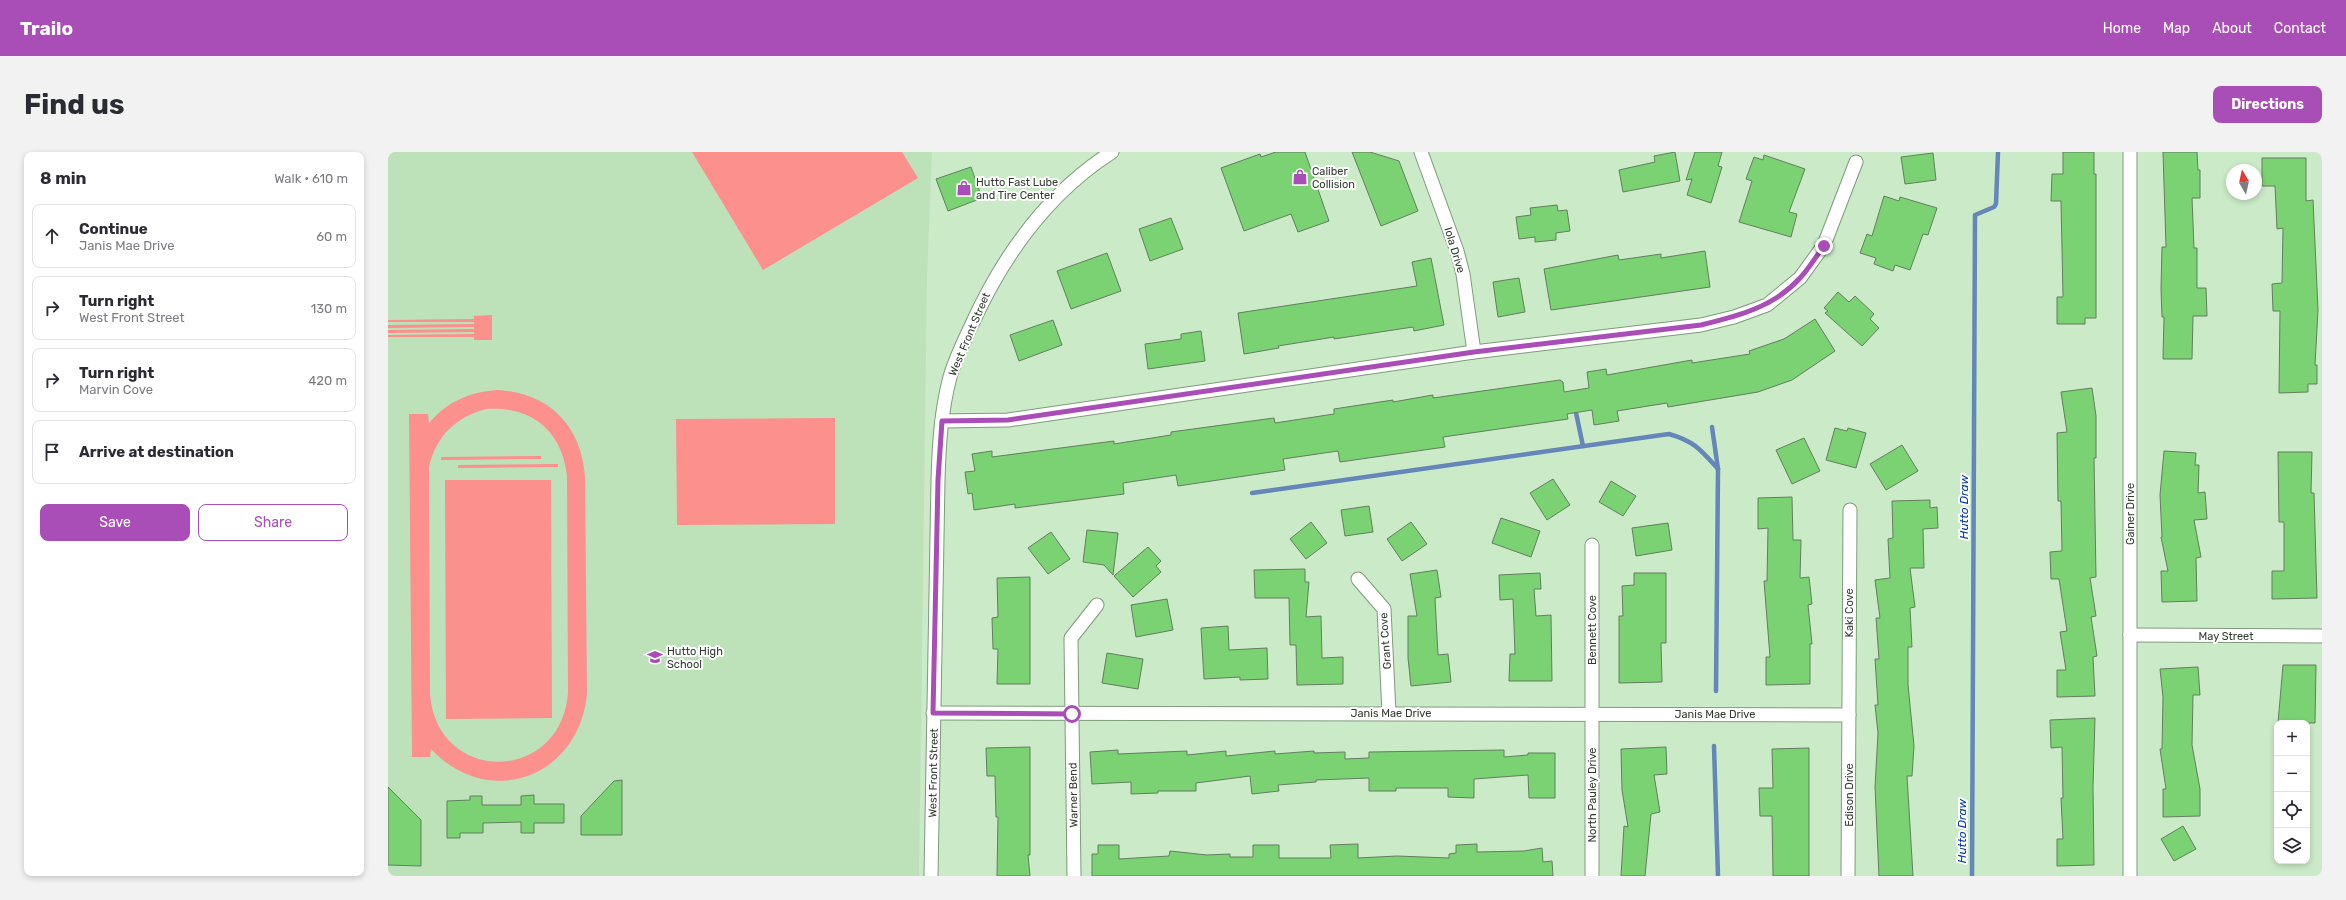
<!DOCTYPE html>
<meta charset="utf-8">
<style>
:root{--surface:#fff;--page:#f2f2f3;--text:#2b2b33;--muted:#7c7c81;--line:#e1e1e2;--accent:#a94db7}
body{margin:0;font-family:Rubik,sans-serif;background:var(--page);color:var(--text)}
.controls{position:absolute;right:12px;bottom:12px;display:grid;overflow:hidden;border-radius:8px;box-shadow:0 2px 6px #0003}
.controls button{width:36px;height:36px;display:grid;place-items:center;padding:0;border:0;border-bottom:1px solid var(--line);background:var(--surface);color:var(--text);font:20px sans-serif}
.compass{position:absolute;left:1838px;top:12px;width:36px;height:36px;border-radius:50%;background:var(--surface);box-shadow:0 2px 6px #0003;rotate:351deg}
.stop{position:absolute;width:12px;height:12px;margin:-9px;border:3px solid #a94db7;border-radius:50%;background:#fff}
.stop.end{background:#a94db7;border-color:#fff;box-shadow:0 1px 4px #0008}
.list{margin:0;padding:0;list-style:none}
h2{display:flex;justify-content:space-between;align-items:center;height:52px;margin:0;padding:0 16px;font-size:17px}
h2 small{font-size:13px;font-weight:400;color:var(--muted)}
.list li{display:grid;grid-template-columns:26px 1fr auto;gap:12px;align-items:center;box-sizing:border-box;height:64px;margin:0 8px 8px;padding:0 8px;border:1px solid var(--line);border-radius:8px}
.list b{display:block;font-size:15px;white-space:nowrap}
.list p{margin:0;font-size:13px;white-space:nowrap;color:var(--muted)}
.list em{font-size:13px;font-style:normal;color:var(--muted)}
.actions{display:flex;gap:8px;padding:12px 16px}
.actions a{flex:1;padding:9px 0;border:1px solid var(--accent);border-radius:8px;text-align:center;font-size:14px;color:var(--accent)}
.actions .main{background:var(--accent);color:#fff}
.icon{flex:none;width:22px;height:22px;fill:none;stroke:currentColor;stroke-width:2;stroke-linecap:round;stroke-linejoin:round}
.map{position:relative;flex:none;width:1934px;height:724px;overflow:hidden;border-radius:8px}
header{display:flex;align-items:center;gap:24px;box-sizing:border-box;height:56px;padding:0 20px;background:var(--accent);color:#fff}
header strong{font-size:19px}
nav{display:flex;gap:22px;margin-inline-start:auto;font-size:14px}
.intro{display:flex;align-items:center;justify-content:space-between;box-sizing:border-box;height:96px;padding:0 24px}
h1{margin:0;font-size:28px}
.button{padding:10px 18px;border-radius:8px;background:var(--accent);color:#fff;font-size:14px;font-weight:700}
main{display:flex;gap:24px;padding:0 24px}
aside{flex:1;background:var(--surface);border-radius:8px;box-shadow:0 2px 6px #0003}
.map>svg:first-child{display:block}
</style>
<header>
<strong>Trailo</strong>
<nav><a>Home</a><a>Map</a><a>About</a><a>Contact</a></nav>
</header>
<div class="intro"><h1>Find us</h1><a class="button">Directions</a></div>
<main>
<aside>
<h2>8 min<small>Walk · 610 m</small></h2>
<ul class="list">
<li><svg class="icon" aria-label="ahead" viewBox="0 0 24 24"><path d="M12 20V5M6 11l6-6 6 6"/></svg><div><b>Continue</b><p>Janis Mae Drive</p></div><em>60 m</em></li>
<li><svg class="icon" aria-label="right" viewBox="0 0 24 24"><path d="M7 20v-9h11M14 6l5 5-5 5"/></svg><div><b>Turn right</b><p>West Front Street</p></div><em>130 m</em></li>
<li><svg class="icon" aria-label="right" viewBox="0 0 24 24"><path d="M7 20v-9h11M14 6l5 5-5 5"/></svg><div><b>Turn right</b><p>Marvin Cove</p></div><em>420 m</em></li>
<li><svg class="icon" aria-label="arrive" viewBox="0 0 24 24"><path d="M6 21V4h12l-3 4 3 4H6"/></svg><div><b>Arrive at destination</b></div></li>
</ul>
<div class="actions"><a class="main">Save</a><a>Share</a></div>
</aside>
<div class="map">
<svg width="1934" height="724" viewBox="0 0 1934 724">
<rect width="100%" height="100%" fill="#cbeac7"/>
<!-- built -->
<polygon fill="#bde2b9" points="0,0 544,0 539,127 531,724 0,724"/>
<!-- green -->
<g fill="#fb908d" fill-rule="evenodd">
<polygon points="304,0 514,0 530,26 375,118"/>
<polygon points="104,163 104,188 86,188 86,185 0,185 0,183 86,182 86,180 0,181 0,178 86,177 86,175 0,176 0,173 86,172 86,170 0,170 0,168 86,167 86,164"/>
<path d="M 109,238 C 161,241 193,273 197,324 L 199,541 C 192,625 101,659 43,597 L 42,605 L 24,605 L 21,262 L 40,262 L 41,271 C 59,250 81,240 109,238 ZM 98,257 C 144,254 174,279 179,324 L 180,541 C 173,632 49,633 42,542 L 41,315 C 48,284 68,265 98,257 Z"/>
<polygon points="447,266 447,372 289,373 288,267"/>
<polygon points="153,304 153,307 53,308 53,305"/>
<polygon points="170,312 170,315 70,316 70,313"/>
<polygon points="57,328 163,328 164,566 58,567"/>
</g>
<g fill="none" stroke-linecap="round" stroke-linejoin="round">
<!-- stream -->
<g stroke="#6486b8" stroke-width="4.5">
<polyline points="1187,256 1195,294"/>
<polyline points="1324,275 1330,317 1328,539"/>
<path d="M 864,341 L 1281,282 C 1306,289 1313,298 1330,317"/>
<polyline points="1326,594 1330,724"/>
<polyline points="1584,724 1587,63 1606,55 1608,52 1610,0"/>
</g>
</g>
<!-- building -->
<g fill="#7bd273" stroke="#627e5f">
<polygon points="888,0 917,0 941,69 910,80 903,62 856,79 833,16 872,2 873,5"/>
<polygon points="964,0 982,0 1011,9 1030,59 993,74"/>
<polygon points="1287,0 1292,29 1235,40 1231,18 1267,10 1266,4"/>
<polygon points="1307,0 1334,0 1330,14 1334,15 1323,51 1299,43 1304,27 1298,28"/>
<polygon points="1675,0 1706,0 1706,22 1708,22 1708,166 1697,166 1697,172 1669,172 1669,145 1675,145 1673,49 1663,49 1664,22 1675,22"/>
<polygon points="1775,0 1809,0 1810,18 1812,18 1812,46 1804,46 1806,96 1809,96 1809,136 1818,136 1819,164 1805,164 1804,207 1775,207 1776,165 1774,165 1773,137 1774,95 1778,95"/>
<polygon points="1545,1 1548,28 1517,32 1513,5"/>
<polygon points="1376,3 1417,17 1401,60 1409,62 1403,85 1351,70 1364,29 1358,27 1366,5 1375,8"/>
<polygon points="1874,6 1918,6 1918,49 1925,48 1930,158 1927,213 1929,213 1929,232 1920,232 1920,240 1891,241 1892,159 1885,159 1884,132 1894,131 1895,76 1889,77 1887,34 1874,34"/>
<polygon points="583,15 594,46 560,59 548,27"/>
<polygon points="1496,44 1511,49 1512,45 1549,56 1540,83 1535,82 1522,118 1507,113 1505,119 1486,112 1488,106 1472,101 1479,82 1484,84"/>
<polygon points="1169,53 1170,59 1179,58 1182,79 1168,81 1168,88 1147,90 1147,85 1131,87 1128,65 1143,63 1142,56"/>
<polygon points="783,66 795,97 762,109 751,77"/>
<polygon points="1317,99 1322,135 1163,158 1156,117 1230,103 1231,108 1273,102 1273,106"/>
<polygon points="719,101 733,139 683,157 669,119"/>
<polygon points="1043,106 1056,173 1026,179 1025,175 946,187 946,185 890,194 891,196 856,202 850,161 1029,134 1024,110"/>
<polygon points="1131,126 1137,160 1110,165 1105,130"/>
<polygon points="1450,140 1461,150 1467,144 1486,162 1482,167 1491,176 1474,194 1437,161 1440,159 1436,156"/>
<polygon points="1427,167 1447,199 1404,228 1370,240 1280,255 1279,251 1229,259 1231,269 1206,273 1204,258 1179,262 1180,267 1055,285 1057,295 952,310 950,299 895,307 897,318 790,334 788,323 735,331 736,342 627,356 627,352 586,358 584,341 580,342 577,320 587,319 584,302 604,299 604,305 726,289 726,292 783,283 783,280 886,266 887,271 946,262 946,257 1005,248 1005,250 1045,243 1045,246 1172,228 1175,230 1176,240 1201,236 1199,220 1218,217 1219,223 1304,208 1304,211 1362,202 1361,199 1396,187"/>
<polygon points="665,168 674,193 631,209 622,183"/>
<polygon points="813,179 817,209 760,217 757,192 793,187 793,182"/>
<polygon points="1704,236 1708,264 1708,306 1706,306 1708,425 1702,426 1708,464 1703,465 1709,504 1705,505 1707,544 1669,545 1669,518 1678,518 1672,480 1679,479 1671,427 1663,427 1662,400 1674,399 1673,349 1670,349 1669,281 1679,280 1673,240"/>
<polygon points="1447,276 1459,279 1460,276 1478,281 1468,316 1438,308"/>
<polygon points="1416,286 1432,319 1404,332 1388,298"/>
<polygon points="1514,293 1530,319 1498,338 1482,312"/>
<polygon points="1776,299 1808,301 1807,313 1811,313 1810,341 1817,340 1819,367 1806,368 1813,405 1808,406 1809,449 1774,450 1773,419 1780,419 1773,385 1774,385 1772,343"/>
<polygon points="1890,300 1924,300 1923,341 1926,341 1929,446 1884,447 1884,419 1896,419 1896,370 1891,370"/>
<polygon points="1165,327 1182,353 1159,368 1142,341"/>
<polygon points="1223,329 1248,344 1235,364 1211,350"/>
<polygon points="1404,345 1405,388 1413,388 1412,426 1421,425 1424,452 1420,453 1424,492 1422,492 1422,532 1378,533 1378,505 1382,505 1376,429 1379,429 1380,376 1370,377 1370,346"/>
<polygon points="1542,348 1542,356 1549,355 1550,376 1535,377 1536,416 1522,416 1527,455 1522,456 1524,495 1520,495 1520,533 1526,594 1524,624 1519,624 1525,724 1491,724 1487,635 1490,581 1487,553 1490,553 1487,507 1491,507 1488,466 1492,466 1487,428 1502,426 1500,387 1505,386 1504,349"/>
<polygon points="981,354 985,380 957,384 953,358"/>
<polygon points="1113,366 1152,379 1143,405 1104,391"/>
<polygon points="923,370 939,391 918,407 902,387"/>
<polygon points="1023,370 1039,392 1014,409 999,387"/>
<polygon points="1280,371 1284,398 1248,404 1244,376"/>
<polygon points="699,378 730,381 725,423 716,413 695,410"/>
<polygon points="663,380 682,407 660,422 640,396"/>
<polygon points="760,395 773,409 768,414 773,420 745,445 726,424"/>
<polygon points="917,417 917,430 921,430 918,465 933,464 934,506 955,505 955,532 909,533 908,493 902,493 901,446 867,446 866,418"/>
<polygon points="1049,418 1053,445 1047,446 1050,503 1060,502 1063,530 1023,534 1020,506 1020,464 1029,464 1022,422"/>
<polygon points="1152,421 1153,437 1146,437 1148,464 1163,463 1164,529 1121,529 1122,502 1127,502 1125,447 1112,448 1111,423"/>
<polygon points="1246,421 1278,421 1278,491 1273,491 1274,530 1231,531 1231,464 1235,464 1234,434 1246,433"/>
<polygon points="642,425 642,532 609,532 610,497 605,497 604,466 610,465 609,426"/>
<polygon points="779,447 785,478 748,485 743,453"/>
<polygon points="840,474 841,498 879,496 880,527 852,528 852,525 816,527 813,476"/>
<polygon points="719,501 755,507 750,537 714,531"/>
<polygon points="1895,513 1928,513 1927,571 1890,571"/>
<polygon points="1810,515 1812,543 1805,543 1804,593 1812,637 1812,664 1775,665 1775,637 1778,637 1772,597 1774,597 1775,545 1772,517"/>
<polygon points="1707,566 1705,635 1706,713 1669,714 1669,687 1675,687 1673,646 1675,646 1674,595 1663,596 1662,568"/>
<polygon points="642,595 642,703 640,703 642,724 609,724 610,665 608,665 607,624 599,624 598,596"/>
<polygon points="1278,595 1279,622 1266,623 1272,660 1263,662 1257,724 1233,724 1236,674 1240,675 1234,638 1233,597"/>
<polygon points="1421,596 1421,724 1385,724 1384,664 1372,664 1371,636 1385,636 1384,597"/>
<polygon points="730,598 730,602 799,599 799,603 838,599 838,604 887,599 887,602 926,599 926,601 957,600 957,607 981,606 981,600 1116,598 1116,605 1140,603 1140,601 1167,601 1167,646 1141,646 1140,623 1086,627 1086,646 1060,645 1060,636 1008,636 1008,639 981,639 981,626 928,628 928,630 890,633 891,639 864,642 862,624 808,631 808,639 770,639 770,641 743,642 743,630 704,632 702,600"/>
<polygon points="234,628 234,683 193,683 193,664 226,629"/>
<polygon points="0,635 33,668 33,714 0,713"/>
<polygon points="146,643 146,652 176,652 176,671 146,671 146,681 133,681 133,670 95,671 95,681 72,681 72,686 59,686 59,649 82,648 82,644 94,644 94,653 133,653 133,644"/>
<polygon points="1795,674 1808,697 1786,709 1773,687"/>
<polygon points="970,692 970,706 1009,704 1061,706 1061,702 1068,701 1068,693 1089,692 1089,700 1136,699 1154,696 1155,710 1164,709 1165,724 704,724 704,702 710,702 710,693 731,693 731,707 781,704 782,699 819,703 842,702 842,705 865,705 865,693 891,693 891,706 943,706 942,693"/>
</g>
<g fill="none" stroke-linecap="round" stroke-linejoin="round">
<!-- minor casing -->
<g stroke="#7e9b7b" stroke-width="15">
<g id="minor">
<polyline points="1033,0 1069,99 1075,122 1086,200"/>
<polyline points="554,269 620,268 1086,200 1313,173 1346,165 1379,153 1412,126 1436,93 1468,10"/>
<polyline points="970,427 996,457 1001,561"/>
<polyline points="1742,483 1934,484"/>
<polyline points="545,561 1461,563"/>
<path d="M 543,724 L 550,328 C 551,293 553,259 562,225 C 567,207 576,189 584,172 C 615,104 660,41 724,0"/>
<polyline points="686,724 683,486 709,453"/>
<polyline points="1204,724 1204,393"/>
<polyline points="1460,724 1462,358"/>
<polyline points="1742,724 1742,0"/>
</g>
</g>
<!-- minor -->
<use href="#minor" stroke="#fff" stroke-width="13"/>
</g>
<g fill="none" stroke-linecap="round" stroke-linejoin="round">
<!-- route -->
<path stroke="#a94db7" stroke-width="5" d="M 684,562 L 545,561 L 550,328 L 554,269 L 620,268 L 1086,200 L 1313,173 C 1350,164 1386,155 1412,126 C 1421,117 1428,104 1436,94"/>
</g>
<!-- icons -->
<defs>
<g id="shop-bare" transform="scale(1.2)"><path d="M-5-2.5h2.3a2.7 3.5 0 0 1 5.4 0H5L5.5 6h-11ZM-1.5-2.5h3a1.5 2.3 0 0 0-3 0Z" fill="#a94db7" stroke="#fff" stroke-width="2.5" paint-order="stroke"/></g>
<g id="school-bare" transform="scale(1.2)"><path d="M0-5L7-2L0 1L-7-2ZM-4 1L0 2.5L4 1V4Q0 6-4 4Z" fill="#a94db7" stroke="#fff" stroke-width="2.5" paint-order="stroke"/></g>
</defs>
<g fill-rule="evenodd">
<use href="#shop-bare" x="912" y="25"/>
<use href="#shop-bare" x="576" y="36"/>
<use href="#school-bare" x="267" y="505"/>
</g>
<g text-anchor="middle" stroke-width="4" stroke-linejoin="round" paint-order="stroke">
<!-- poi labels -->
<g font-size="11" fill="#303c2e" stroke="#fff" text-anchor="start">
<text x="924" y="23">Caliber<tspan x="924" dy="13">Collision</tspan></text>
<text x="588" y="34">Hutto Fast Lube<tspan x="588" dy="13">and Tire Center</tspan></text>
<text x="279" y="503">Hutto High<tspan x="279" dy="13">School</tspan></text>
</g>
<!-- street labels -->
<g font-size="11" fill="#303c2e" stroke="#fff">
<text transform="translate(1067 98) rotate(73)" y="4">Iola Drive</text>
<text transform="translate(581 182) rotate(-67)" y="4">West Front Street</text>
<text transform="translate(1742 362) rotate(-90)" y="4">Gainer Drive</text>
<text transform="translate(1461 461) rotate(-90)" y="4">Kaki Cove</text>
<text transform="translate(1204 478) rotate(-90)" y="4">Bennett Cove</text>
<text x="1838" y="488">May Street</text>
<text transform="translate(997 489) rotate(-94)" y="4">Grant Cove</text>
<text x="1003" y="565">Janis Mae Drive</text>
<text x="1327" y="566">Janis Mae Drive</text>
<text transform="translate(545 621) rotate(-89)" y="4">West Front Street</text>
<text transform="translate(685 643) rotate(-91)" y="4">Warner Bend</text>
<text transform="translate(1204 643) rotate(-90)" y="4">North Pauley Drive</text>
<text transform="translate(1461 643) rotate(-90)" y="4">Edison Drive</text>
</g>
<!-- water labels -->
<g font-size="12" font-style="italic" fill="#0038a7" stroke="#fff">
<text transform="translate(1576 355) rotate(-90)" y="4">Hutto Draw</text>
<text transform="translate(1574 679) rotate(-90)" y="4">Hutto Draw</text>
</g>
</g>
</svg>
<div class="controls">
<button>+</button>
<button>−</button>
<button><svg class="icon" aria-label="locate" viewBox="0 0 24 24"><circle cx="12" cy="12" r="6"/><path d="M12 2v4M12 18v4M2 12h4M18 12h4"/></svg></button>
<button><svg class="icon" aria-label="layers" viewBox="0 0 24 24"><path d="M12 4l9 5-9 5-9-5zM3 14l9 5 9-5"/></svg></button>
</div>
<svg class="compass" viewBox="-18 -18 36 36"><path d="M0-13l5 13h-10z" fill="#e53935"/><path d="M0 13l5-13h-10z" fill="#7c7c81"/></svg>
<div class="stop" style="left:684px;top:562px"></div>
<div class="stop end" style="left:1436px;top:94px"></div>
</div>
</main>
